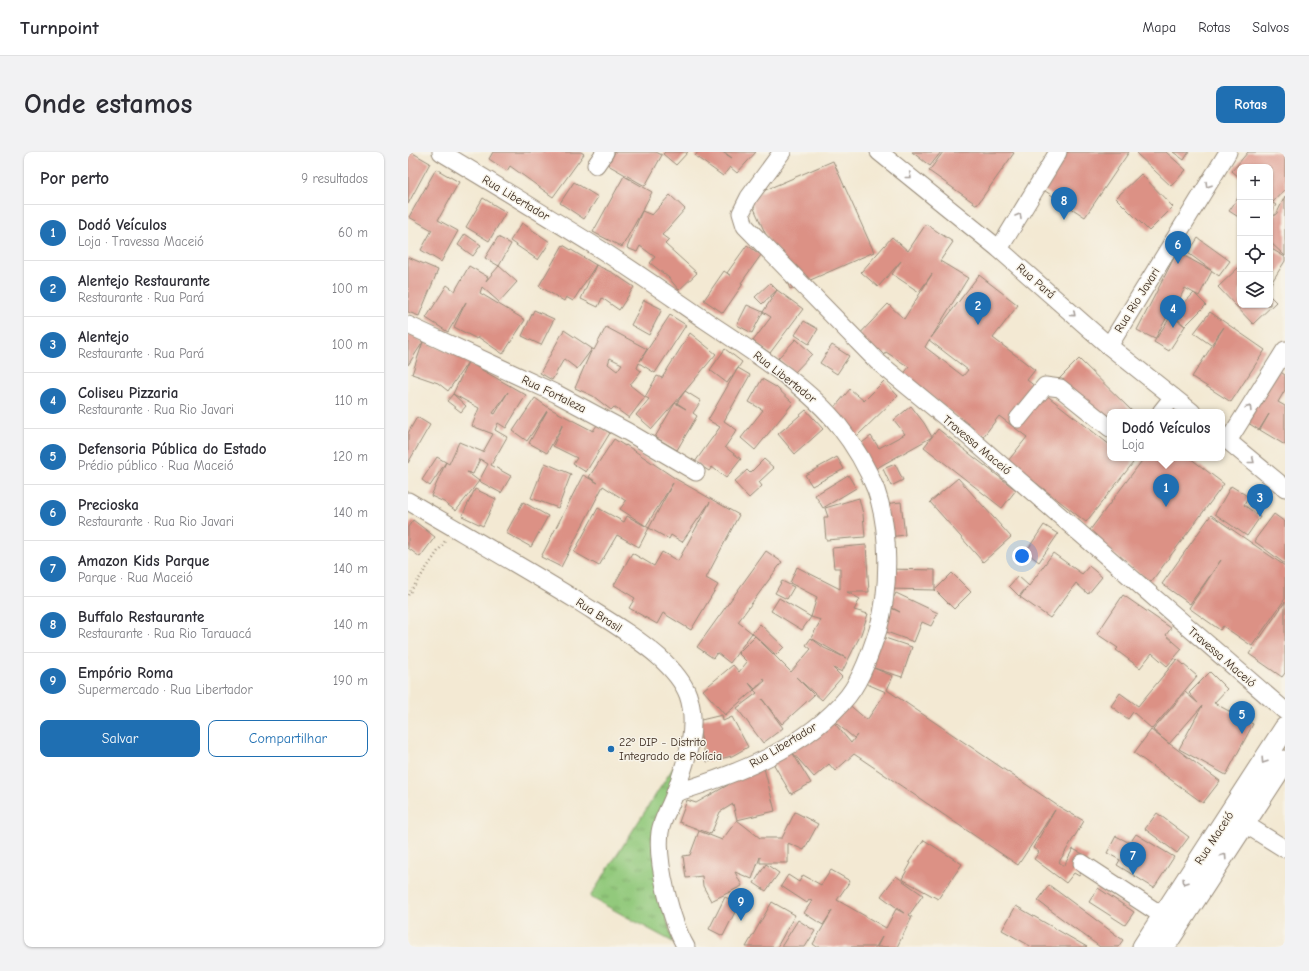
<!DOCTYPE html>
<html lang="pt">
<meta charset="utf-8">
<style>
:root{--surface:#fff;--page:#f2f2f3;--text:#2b2b33;--muted:#7c7c81;--line:#e1e1e2;--accent:#1f6fb2}
body{margin:0;font-family:"Comic Neue",sans-serif;background:var(--page);color:var(--text)}
.controls{position:absolute;right:12px;top:12px;display:grid;overflow:hidden;border-radius:8px;box-shadow:0 1px 3px #0004}
.controls button{width:36px;height:36px;display:grid;place-items:center;padding:0;border:0;border-bottom:1px solid var(--line);background:var(--surface);color:var(--text);font:20px sans-serif}
.you{position:absolute;left:614px;top:404px;width:14px;height:14px;margin:-10px;border:3px solid #fff;border-radius:50%;background:#1a73e8;box-shadow:0 0 0 6px #1a73e833}
.badge{display:grid;place-items:center;width:26px;height:26px;border-radius:50%;background:var(--accent);color:#fff;font-size:13px;font-weight:700}
.pin{position:absolute;translate:-50% -33px;filter:drop-shadow(0 1px 2px #0008)}
.pin::after{content:'';position:absolute;top:21px;width:14px;height:12px;background:inherit;clip-path:polygon(0 0,100% 0,50% 100%)}
.popup{position:absolute;left:699px;top:257px;width:118px;height:52px;box-sizing:border-box;display:grid;place-content:center;border-radius:8px;background:var(--surface);filter:drop-shadow(0 1px 3px #0005);font-size:13px;white-space:nowrap;color:var(--muted)}
.popup b{font-size:15px;color:var(--text)}
.popup::after{content:'';position:absolute;left:50%;top:100%;margin-left:-8px;border:8px solid transparent;border-top-color:var(--surface)}
.list{margin:0;padding:0;list-style:none}
h2{display:flex;justify-content:space-between;align-items:center;height:52px;margin:0;padding:0 16px;font-size:17px}
h2 small{font-size:13px;font-weight:400;color:var(--muted)}
.list li{display:grid;grid-template-columns:26px 1fr auto;gap:12px;align-items:center;box-sizing:border-box;height:56px;padding:0 16px;border-top:1px solid var(--line)}
.list b{display:block;font-size:15px;white-space:nowrap}
.list p{margin:0;font-size:13px;white-space:nowrap;color:var(--muted)}
.list em{font-size:13px;font-style:normal;color:var(--muted)}
.actions{display:flex;gap:8px;padding:12px 16px}
.actions a{flex:1;padding:9px 0;border:1px solid var(--accent);border-radius:8px;text-align:center;font-size:14px;color:var(--accent)}
.actions .main{background:var(--accent);color:#fff}
.icon{flex:none;width:22px;height:22px;fill:none;stroke:currentColor;stroke-width:2;stroke-linecap:round;stroke-linejoin:round}
.map{position:relative;flex:none;width:877px;height:795px;overflow:hidden;border-radius:8px}
header{display:flex;align-items:center;gap:24px;box-sizing:border-box;height:56px;padding:0 20px;background:var(--surface);border-bottom:1px solid var(--line)}
header strong{font-size:19px}
nav{display:flex;gap:22px;margin-inline-start:auto;font-size:14px}
.intro{display:flex;align-items:center;justify-content:space-between;box-sizing:border-box;height:96px;padding:0 24px}
h1{margin:0;font-size:28px}
.button{padding:10px 18px;border-radius:8px;background:var(--accent);color:#fff;font-size:14px;font-weight:700}
main{display:flex;gap:24px;padding:0 24px}
aside{flex:1;background:var(--surface);border-radius:8px;box-shadow:0 1px 3px #0004}
.map>svg:first-child{display:block}
</style>
<header>
<strong>Turnpoint</strong>
<nav><a>Mapa</a><a>Rotas</a><a>Salvos</a></nav>
</header>
<div class="intro"><h1>Onde estamos</h1><a class="button">Rotas</a></div>
<main>
<aside>
<h2>Por perto<small>9 resultados</small></h2>
<ul class="list">
<li><span class="badge">1</span><div><b>Dodó Veículos</b><p>Loja · Travessa Maceió</p></div><em>60 m</em></li>
<li><span class="badge">2</span><div><b>Alentejo Restaurante</b><p>Restaurante · Rua Pará</p></div><em>100 m</em></li>
<li><span class="badge">3</span><div><b>Alentejo</b><p>Restaurante · Rua Pará</p></div><em>100 m</em></li>
<li><span class="badge">4</span><div><b>Coliseu Pizzaria</b><p>Restaurante · Rua Rio Javari</p></div><em>110 m</em></li>
<li><span class="badge">5</span><div><b>Defensoria Pública do Estado</b><p>Prédio público · Rua Maceió</p></div><em>120 m</em></li>
<li><span class="badge">6</span><div><b>Precioska</b><p>Restaurante · Rua Rio Javari</p></div><em>140 m</em></li>
<li><span class="badge">7</span><div><b>Amazon Kids Parque</b><p>Parque · Rua Maceió</p></div><em>140 m</em></li>
<li><span class="badge">8</span><div><b>Buffalo Restaurante</b><p>Restaurante · Rua Rio Tarauacá</p></div><em>140 m</em></li>
<li><span class="badge">9</span><div><b>Empório Roma</b><p>Supermercado · Rua Libertador</p></div><em>190 m</em></li>
</ul>
<div class="actions"><a class="main">Salvar</a><a>Compartilhar</a></div>
</aside>
<div class="map">
<svg width="877" height="795" viewBox="0 0 877 795">
<defs>
<pattern id="park-tufts" width="24" height="20" patternUnits="userSpaceOnUse"><rect width="24" height="20" fill="#92c97b"/><path d="M3 7l-1-3M5 7V3M7 7l1-3M15 17l-1-3M17 17v-4M19 17l1-3" fill="none" stroke="#78a364"/></pattern>
</defs>
<rect width="100%" height="100%" fill="#f7f3e8"/>
<filter id="ink" filterUnits="userSpaceOnUse"><feTurbulence type="fractalNoise" baseFrequency=".025" numOctaves="2"/><feDisplacementMap in="SourceGraphic" scale="8" xChannelSelector="R" yChannelSelector="G"/><feConvolveMatrix kernelMatrix="1 2 1 2 8 2 1 2 1" color-interpolation-filters="sRGB"/></filter>
<filter id="wash" filterUnits="userSpaceOnUse"><feTurbulence type="fractalNoise" baseFrequency=".012" numOctaves="4" result="noise"/><feDisplacementMap in="SourceGraphic" scale="16" xChannelSelector="R" yChannelSelector="G"/><feGaussianBlur stdDeviation="0.9" result="paint"/><feColorMatrix in="noise" values="0 0 0 0 0 0 0 0 0 0 0 0 0 0 0 0 0 1.4 0 .05"/><feComposite in="paint" operator="in"/></filter>
<g filter="url(#wash)">
<rect width="100%" height="100%" fill="#f3e9d3"/>
<!-- park -->
<polygon fill="url(#park-tufts)" stroke="#667a4c" points="270,608 250,735 265,790 182,745"/>
<g id="blocks">
<!-- building -->
<g fill="#dc9185" fill-rule="evenodd">
<polygon points="3,0 22,11 0,52 0,6"/>
<polygon points="85,0 173,0 176,2 145,45 102,14 99,19 81,7"/>
<polygon points="207,0 248,0 254,3 237,34 200,13"/>
<polygon points="257,0 280,0 268,13 255,2"/>
<polygon points="290,0 314,0 324,6 316,0 348,0 329,21 322,15 315,24 287,4"/>
<polygon points="504,0 533,0 522,14"/>
<polygon points="535,0 604,0 606,1 569,53 521,19"/>
<polygon points="655,0 721,0 677,65 631,35"/>
<polygon points="731,0 758,0 778,18 763,34 729,2"/>
<polygon points="765,0 781,0 776,8"/>
<polygon points="840,0 877,0 877,37 865,50 862,48 862,15 832,15 832,26 824,19"/>
<polygon points="425,9 466,100 382,137 341,45"/>
<polygon points="28,17 51,30 30,68 50,79 33,110 13,98 24,78 1,65"/>
<polygon points="733,22 765,55 741,79 708,46"/>
<polygon points="216,24 244,40 234,59 244,63 262,43 277,57 254,83 261,88 257,92 289,121 271,138 260,125 242,111 247,105 232,94 229,100 219,96 234,59 214,95 185,80"/>
<polygon points="166,30 190,45 176,67 152,51"/>
<polygon points="832,43 832,66 821,59"/>
<polygon points="877,44 877,104 862,90 862,67 869,61"/>
<polygon points="75,46 98,60 81,89 58,75"/>
<polygon points="862,49 868,53 862,62"/>
<polygon points="114,71 142,90 130,108 102,89"/>
<path d="M 518,72 L 545,90 L 532,109 L 560,126 L 523,186 L 571,123 L 610,153 L 585,186 L 627,218 L 619,228 L 702,293 L 702,306 L 719,306 L 725,311 L 678,370 L 600,309 L 619,285 L 591,264 L 575,285 L 495,223 L 501,215 L 478,200 L 470,210 L 446,188 L 480,152 L 496,167 L 524,122 L 511,140 L 484,122 L 493,109 L 470,135 L 453,120 L 484,85 L 500,99 ZM 521,188 L 560,218 L 555,224 L 517,195 Z"/>
<polygon points="57,82 73,93 65,104 50,93"/>
<polygon points="90,85 103,92 91,114 109,130 91,150 74,135 72,141 117,168 95,202 70,185 69,187 46,175 58,150 40,180 18,166 39,133 47,139 61,114 80,125 78,129 91,114 77,106"/>
<polygon points="790,86 822,109 811,124 780,101"/>
<polygon points="155,93 188,113 165,149 158,145 156,149 131,134"/>
<polygon points="339,93 353,103 333,131 335,132 315,161 296,148 316,119 323,124 319,121"/>
<polygon points="862,96 877,105 877,109 862,133"/>
<polygon points="769,100 804,119 791,144 777,136 763,164 760,163 747,187 729,178"/>
<polygon points="0,105 30,118 11,164 0,160"/>
<polygon points="188,113 205,121 226,135 211,158 194,146 190,155 173,147"/>
<polygon points="832,114 832,153 862,153 862,144 868,150 845,172 810,135"/>
<polygon points="362,131 369,138 395,157 362,201 345,189 363,165 355,160 344,181 329,173 339,153 355,160 369,138 354,152 347,145"/>
<polygon points="786,141 798,153 777,174 765,163"/>
<polygon points="236,148 254,157 241,183 223,173"/>
<polygon points="126,158 146,167 133,193 114,184"/>
<polygon points="802,160 857,198 823,250 784,225 816,175 803,193 786,181"/>
<path d="M 262,163 L 278,173 L 247,221 L 231,211 L 229,216 L 233,219 L 222,233 L 237,245 L 221,266 L 206,255 L 203,258 L 185,244 L 167,236 L 184,197 L 169,217 L 156,207 L 144,228 L 132,221 L 156,178 L 186,198 L 198,175 L 239,197 L 232,209 ZM 202,206 L 214,212 L 209,219 L 200,212 Z"/>
<polygon points="763,164 777,174 761,199 746,190"/>
<polygon points="396,169 410,177 401,192 387,183"/>
<polygon points="0,180 15,190 50,203 60,210 40,239 30,231 4,222 15,190 0,213"/>
<polygon points="282,181 308,202 267,251 278,257 269,251 277,239 293,249 285,261 289,264 269,298 247,285 267,251 244,277 228,263 241,247 237,245 249,224 254,226"/>
<polygon points="388,187 404,202 386,221 370,206"/>
<polygon points="424,193 441,204 429,222 412,211"/>
<polygon points="317,197 334,210 330,216 342,223 316,269 329,278 317,295 333,307 318,326 304,315 301,319 287,310 312,275 300,268 330,216 319,231 302,218"/>
<polygon points="671,207 725,260 702,260 702,279 650,228"/>
<path d="M 60,210 L 118,243 L 98,276 L 90,271 L 87,278 L 99,285 L 83,313 L 103,324 L 93,341 L 71,329 L 80,312 L 72,307 L 65,322 L 59,320 L 71,329 L 48,359 L 36,350 L 23,344 L 38,310 L 22,334 L 14,328 L 29,305 L 41,312 L 51,290 L 75,300 L 85,282 L 64,274 L 71,256 L 45,242 ZM 100,240 L 87,262 L 85,261 Z"/>
<polygon points="867,216 877,223 877,238 870,250 877,254 877,293 852,278 861,262 851,278 834,267"/>
<polygon points="354,227 368,235 385,251 347,298 333,286 355,258 341,250"/>
<polygon points="476,229 490,244 448,285 422,261 442,237 456,249"/>
<polygon points="45,242 58,254 53,260 39,249"/>
<polygon points="127,246 141,256 185,279 189,273 202,281 178,320 165,312 169,306 145,294 155,272 139,301 121,291 139,259 119,289 105,279"/>
<polygon points="503,254 516,271 524,285 458,322 446,297 463,284 471,296 497,282 486,268"/>
<polygon points="398,258 415,277 387,302 370,282"/>
<polygon points="9,265 22,273 0,311 0,281"/>
<polygon points="530,277 608,338 594,356 516,295"/>
<polygon points="206,287 217,294 218,293 268,327 331,363 298,426 310,433 283,478 255,461 249,472 221,456 227,446 206,433 224,401 246,414 254,400 270,409 302,350 274,390 263,383 261,387 241,376 265,331 238,374 212,357 218,349 195,334 153,415 133,405 175,323 190,331 181,325"/>
<polygon points="429,305 436,317 404,334 397,323"/>
<polygon points="736,306 782,306 816,332 743,430 679,382"/>
<polygon points="356,307 366,316 351,330 354,334 341,346 326,330 339,318 342,321"/>
<polygon points="137,311 163,322 150,356 123,346"/>
<polygon points="487,312 495,328 483,334 475,317"/>
<polygon points="440,323 448,336 415,356 407,343"/>
<polygon points="550,326 603,385 575,410 522,350"/>
<polygon points="823,334 841,345 836,353 852,365 839,384 807,362"/>
<polygon points="67,337 88,347 75,374 54,364"/>
<polygon points="451,346 455,362 457,385 418,388 416,365 420,365 417,356"/>
<polygon points="115,350 140,364 123,395 98,381"/>
<polygon points="493,350 497,383 480,385 476,352"/>
<polygon points="190,356 216,370 219,364 241,376 231,395 209,383 191,414 166,400"/>
<polygon points="866,362 877,370 877,412 846,389"/>
<polygon points="803,363 877,414 877,447 844,494 815,474 812,478 781,456 813,408 782,452 754,432"/>
<polygon points="5,368 27,385 12,405 0,396 0,375"/>
<polygon points="636,373 650,382 631,410 618,400"/>
<polygon points="458,393 461,440 439,440 452,447 446,458 460,462 453,482 434,520 425,516 434,525 414,548 388,525 406,543 374,572 354,547 375,576 355,591 329,556 349,541 346,538 357,529 356,527 347,537 341,531 346,538 317,563 295,538 325,513 331,520 339,510 330,501 347,484 383,520 403,497 398,493 403,486 416,496 438,506 403,486 413,468 403,465 409,445 382,431 389,415 432,437 432,416 426,416 424,396"/>
<polygon points="358,399 374,410 330,470 344,481 322,511 309,501 305,506 289,495"/>
<polygon points="645,401 674,422 681,414 694,425 680,442 668,431 642,466 612,445 619,435 611,444 601,434 610,424 621,434"/>
<polygon points="479,417 527,418 527,438 478,437"/>
<polygon points="544,421 563,440 546,457 527,438"/>
<polygon points="374,429 386,435 379,447 367,441"/>
<polygon points="488,441 530,461 523,474 514,470 506,490 473,478 481,455 492,460 481,454"/>
<polygon points="715,443 763,476 758,483 774,497 759,514 744,501 732,516 708,498 710,496 689,482"/>
<polygon points="371,446 403,465 394,478 363,459"/>
<polygon points="877,450 877,521 874,525 841,502"/>
<polygon points="352,472 376,495 368,503 344,481"/>
<polygon points="468,483 504,495 494,525 463,515 485,524 479,538 650,654 676,669 651,710 656,714 665,697 681,705 671,724 666,721 658,731 626,707 631,700 625,696 647,658 610,713 446,602 427,619 421,612 406,625 384,600 403,631 383,642 365,611 423,567 443,591 449,583 446,586 423,567 438,550 459,568 478,540 452,529"/>
<polygon points="769,507 789,524 744,577 725,560 720,567 703,554 712,541 730,554"/>
<polygon points="802,520 819,537 806,551 845,572 818,623 771,597 794,554 761,592 745,578 777,540 790,551 781,541"/>
<polygon points="314,563 315,569 324,565 340,595 324,604 299,610 289,569"/>
<polygon points="743,578 812,629 795,651 726,601"/>
<polygon points="356,616 367,659 329,668 352,686 374,686 387,660 410,672 396,698 380,691 380,711 352,711 352,705 344,727 327,720 334,734 303,749 295,734 294,724 278,726 275,704 282,703 291,679 314,688 329,668 325,652 312,660 303,682 271,670 279,648 288,651 320,633 318,625"/>
<polygon points="749,661 781,685 769,701 737,677"/>
<polygon points="728,682 766,705 746,736 709,713 712,708 699,701 708,684 722,691"/>
<polygon points="516,688 554,712 530,747 494,727 503,711 501,710"/>
<polygon points="358,712 371,721 358,739 346,731"/>
<polygon points="423,718 442,729 429,748 478,776 488,757 496,761 473,744 488,724 515,743 501,763 504,765 489,795 469,795 474,785 468,795 409,795 405,792 424,759 415,773 396,761 404,749 401,748 399,751 373,734 380,723 391,730 395,723 413,733"/>
<polygon points="641,733 715,788 710,795 692,795 630,749"/>
<polygon points="690,736 726,760 717,773 681,750"/>
<polygon points="317,745 331,752 315,784 301,777"/>
<polygon points="364,750 387,763 369,795 338,795"/>
<polygon points="608,754 679,795 624,795 594,778"/>
<polygon points="390,768 407,779 397,795 373,795"/>
</g>
</g>
</g>
<g filter="url(#ink)">
<use href="#blocks" fill-opacity="0" stroke="#978a78" stroke-width="1"/>
<g fill="none" stroke-linecap="round" stroke-linejoin="round">
<!-- minor casing -->
<g stroke="#978a78" stroke-width="19">
<g id="minor">
<path d="M 33,0 C 86,32 139,64 192,97 C 228,120 262,144 297,168 C 340,197 400,234 431,274 C 446,293 459,315 468,338 C 482,377 482,438 470,478 C 463,499 454,526 440,544 C 398,596 329,622 267,641"/>
<polyline points="374,0 341,45 333,61 337,74 470,210 553,278 877,559"/>
<polyline points="471,0 591,97 701,194 784,260"/>
<polyline points="188,13 197,0"/>
<polyline points="591,97 650,0"/>
<polyline points="0,173 149,242 220,280 288,320"/>
<polyline points="701,194 820,0"/>
<polyline points="753,260 765,245"/>
<polyline points="610,267 637,234 652,236 702,276"/>
<polyline points="814,284 877,336"/>
<polyline points="820,289 877,198"/>
<path d="M 0,349 C 56,382 113,414 168,448 C 196,466 226,483 251,505 C 262,515 275,529 280,543 C 291,575 278,610 267,641 C 263,654 254,666 252,680 C 248,709 263,770 278,795"/>
<polyline points="837,672 877,697"/>
<polyline points="674,711 755,764"/>
</g>
</g>
<!-- major casing -->
<g stroke="#978a78" stroke-width="23">
<g id="major">
<polyline points="735,795 877,576"/>
<polyline points="756,795 877,609"/>
</g>
</g>
<!-- path -->
<polyline stroke="#978a78" stroke-width="2.5" stroke-dasharray="1 3" stroke-linecap="butt" points="0,443 37,389"/>
<!-- minor -->
<use href="#minor" stroke="#fff" stroke-width="17"/>
<!-- major -->
<use href="#major" stroke="#fff" stroke-width="21"/>
</g>
<!-- one-way arrows -->
<defs><path id="oneway-chevron" d="M-2-3.5L2.5 0L-2 3.5" fill="none" stroke-width="1.6" stroke-linecap="round" stroke-linejoin="round"/></defs>
<g stroke="#a79f9a">
<use href="#oneway-chevron" transform="translate(501 24) rotate(39)"/>
<use href="#oneway-chevron" transform="translate(800 33) rotate(122)"/>
<use href="#oneway-chevron" transform="translate(611 64) rotate(-59)"/>
<use href="#oneway-chevron" transform="translate(665 162) rotate(41)"/>
<use href="#oneway-chevron" transform="translate(841 256) rotate(-58)"/>
<use href="#oneway-chevron" transform="translate(844 309) rotate(39)"/>
<use href="#oneway-chevron" transform="translate(856 609) rotate(123)"/>
<use href="#oneway-chevron" transform="translate(816 704) rotate(-57)"/>
<use href="#oneway-chevron" transform="translate(777 730) rotate(123)"/>
</g>
</g>
<!-- markers -->
<circle fill="#1f6fb2" stroke="#f7f3e8" stroke-width="1.5" cx="203" cy="597" r="4"/>
<g text-anchor="middle" stroke-width="3" stroke-linejoin="round" paint-order="stroke">
<!-- street labels -->
<g font-size="12" fill="#3b2a1e" stroke="#f7f3e8">
<text transform="translate(108 46) rotate(31)" y="4">Rua Libertador</text>
<text transform="translate(628 129) rotate(41)" y="4">Rua Pará</text>
<text transform="translate(729 148) rotate(-58)" y="4">Rua Rio Javari</text>
<text transform="translate(377 225) rotate(38)" y="4">Rua Libertador</text>
<text transform="translate(146 242) rotate(26)" y="4">Rua Fortaleza</text>
<text transform="translate(569 293) rotate(40)" y="4">Travessa Maceió</text>
<text transform="translate(191 463) rotate(33)" y="4">Rua Brasil</text>
<text transform="translate(814 505) rotate(41)" y="4">Travessa Maceió</text>
<text transform="translate(375 593) rotate(-31)" y="4">Rua Libertador</text>
<text transform="translate(806 686) rotate(-57)" y="4">Rua Maceió</text>
</g>
<!-- poi labels -->
<g font-size="12" fill="#3b2a1e" stroke="#f7f3e8" text-anchor="start">
<text x="211" y="594">22º DIP - Distrito<tspan x="211" dy="14">Integrado de Polícia</tspan></text>
</g>
</g>
</svg>
<div class="controls">
<button>+</button>
<button>−</button>
<button><svg class="icon" aria-label="locate" viewBox="0 0 24 24"><circle cx="12" cy="12" r="6"/><path d="M12 2v4M12 18v4M2 12h4M18 12h4"/></svg></button>
<button><svg class="icon" aria-label="layers" viewBox="0 0 24 24"><path d="M12 4l9 5-9 5-9-5zM3 14l9 5 9-5"/></svg></button>
</div>
<div class="you"></div>
<div class="pin badge" style="left:758px;top:355px">1</div>
<div class="popup"><b>Dodó Veículos</b>Loja</div>
<div class="pin badge" style="left:570px;top:173px">2</div>
<div class="pin badge" style="left:852px;top:365px">3</div>
<div class="pin badge" style="left:765px;top:176px">4</div>
<div class="pin badge" style="left:834px;top:582px">5</div>
<div class="pin badge" style="left:770px;top:112px">6</div>
<div class="pin badge" style="left:725px;top:723px">7</div>
<div class="pin badge" style="left:656px;top:68px">8</div>
<div class="pin badge" style="left:333px;top:769px">9</div>
</div>
</main>
